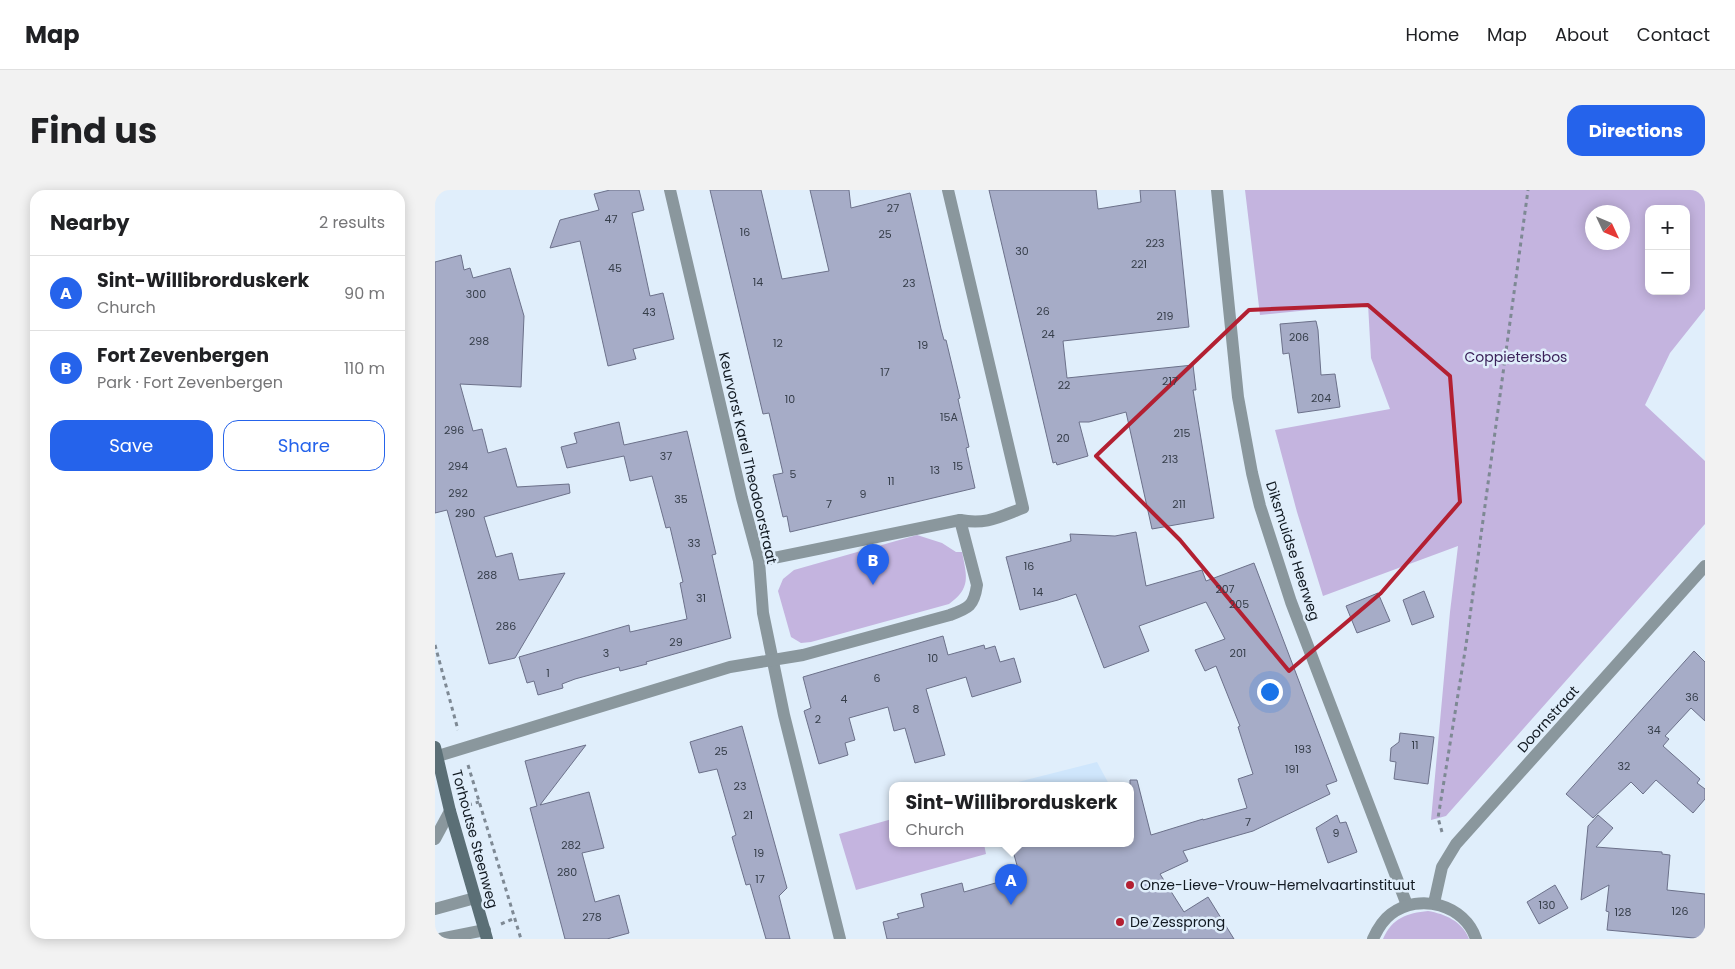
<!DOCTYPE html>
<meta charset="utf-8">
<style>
:root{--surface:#fff;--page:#f2f2f2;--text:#202124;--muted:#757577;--line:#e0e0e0;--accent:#2563eb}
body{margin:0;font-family:Poppins,sans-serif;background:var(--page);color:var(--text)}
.controls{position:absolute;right:15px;top:15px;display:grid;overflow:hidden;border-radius:10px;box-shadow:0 2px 12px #0003}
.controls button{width:45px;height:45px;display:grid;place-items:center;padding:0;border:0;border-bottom:1px solid var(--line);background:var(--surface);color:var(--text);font:25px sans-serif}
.compass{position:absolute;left:1150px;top:15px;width:45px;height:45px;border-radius:50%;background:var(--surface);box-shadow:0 2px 12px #0003;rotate:134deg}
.you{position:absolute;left:834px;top:501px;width:18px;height:18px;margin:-12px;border:4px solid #fff;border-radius:50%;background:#1a73e8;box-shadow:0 0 0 8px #1a73e833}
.badge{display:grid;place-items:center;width:32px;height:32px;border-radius:50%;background:var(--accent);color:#fff;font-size:16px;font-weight:700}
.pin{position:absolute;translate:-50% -41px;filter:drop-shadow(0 1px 2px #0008)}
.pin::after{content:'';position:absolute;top:26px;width:18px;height:15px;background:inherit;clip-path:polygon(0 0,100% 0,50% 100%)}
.popup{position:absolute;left:454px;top:592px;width:245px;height:65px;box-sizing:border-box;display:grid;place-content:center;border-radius:10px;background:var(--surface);filter:drop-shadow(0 1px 4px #0005);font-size:16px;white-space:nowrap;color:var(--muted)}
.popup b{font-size:19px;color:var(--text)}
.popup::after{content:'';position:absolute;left:50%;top:100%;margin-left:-10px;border:10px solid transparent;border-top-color:var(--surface)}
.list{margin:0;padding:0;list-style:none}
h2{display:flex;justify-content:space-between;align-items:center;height:65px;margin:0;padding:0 20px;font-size:21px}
h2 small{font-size:16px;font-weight:400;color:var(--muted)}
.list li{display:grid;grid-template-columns:32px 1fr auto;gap:15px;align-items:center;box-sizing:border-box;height:75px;padding:0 20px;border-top:1px solid var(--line)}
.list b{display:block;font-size:19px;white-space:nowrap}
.list p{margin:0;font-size:16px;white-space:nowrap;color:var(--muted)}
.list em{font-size:16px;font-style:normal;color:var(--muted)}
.actions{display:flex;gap:10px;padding:15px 20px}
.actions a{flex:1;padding:11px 0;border:1px solid var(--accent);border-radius:15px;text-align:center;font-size:18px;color:var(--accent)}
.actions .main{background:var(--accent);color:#fff}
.map{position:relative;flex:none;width:1270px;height:749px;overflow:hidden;border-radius:15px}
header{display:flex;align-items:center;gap:30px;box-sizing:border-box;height:70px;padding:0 25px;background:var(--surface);border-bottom:1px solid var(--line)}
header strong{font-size:24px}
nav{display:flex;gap:28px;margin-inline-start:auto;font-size:18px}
.intro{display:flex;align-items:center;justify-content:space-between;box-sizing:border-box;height:120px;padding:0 30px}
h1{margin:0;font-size:35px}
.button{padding:12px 22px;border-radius:15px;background:var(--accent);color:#fff;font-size:18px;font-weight:700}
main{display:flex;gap:30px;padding:0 30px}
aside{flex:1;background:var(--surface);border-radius:15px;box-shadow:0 2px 12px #0003}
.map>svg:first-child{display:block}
</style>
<header>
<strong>Map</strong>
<nav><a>Home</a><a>Map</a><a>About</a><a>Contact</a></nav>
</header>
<div class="intro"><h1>Find us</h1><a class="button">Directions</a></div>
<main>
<aside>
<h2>Nearby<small>2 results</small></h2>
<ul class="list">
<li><span class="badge">A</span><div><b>Sint-Willibrorduskerk</b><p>Church</p></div><em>90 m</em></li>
<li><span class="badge">B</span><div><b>Fort Zevenbergen</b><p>Park · Fort Zevenbergen</p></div><em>110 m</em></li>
</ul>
<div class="actions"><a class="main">Save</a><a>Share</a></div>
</aside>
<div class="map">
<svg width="1270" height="749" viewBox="0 0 1270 749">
<rect width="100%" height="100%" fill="#e0eefb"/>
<!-- built -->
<polygon fill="#cfe6fc" points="662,572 675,596 567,596"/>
<!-- green -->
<g fill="#c4b4df" fill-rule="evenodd">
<path d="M 810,0 L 1270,0 L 1270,119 L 1235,163 L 1210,215 L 1270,271 L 1270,334 L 1011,626 L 996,630 L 1015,422 L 1023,356 L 888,406 L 862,322 L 840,240 L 955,219 L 936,168 L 933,114 L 825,125 ZM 1214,19 L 1251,19 L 1251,101 L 1214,101 ZM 1188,22 L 1188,52 L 1158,52 L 1158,22 Z"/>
<path d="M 482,345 L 507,353 L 521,362 L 527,362 C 532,387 536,398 514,414 L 376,452 L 366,453 L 356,447 L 343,401 L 348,389 L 359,380 Z"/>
<polygon points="457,629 457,654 549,654 551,664 421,700 404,644"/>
<path d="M 993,721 C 1010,724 1027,731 1034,749 L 948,749 C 957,728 972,723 993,721 Z"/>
</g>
<!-- building -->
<g fill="#a6acc7" stroke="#6c718a">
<polygon points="175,0 204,0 209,20 197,23 215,106 228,103 239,149 198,159 201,169 173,176 145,51 115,58 125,30 164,20 159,4"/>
<polygon points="275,0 326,0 347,89 394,81 375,0 414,0 416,18 475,3 506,139 509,150 511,150 525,208 523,209 534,257 531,258 540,298 355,342 352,326 348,327 338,285 348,283 334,223 328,224"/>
<polygon points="554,0 661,0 663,19 706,12 705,0 740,0 754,137 628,151 632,188 758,175 761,200 758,200 779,328 717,339 691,222 654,232 644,232 653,266 622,275 621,272 618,273"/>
<polygon points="26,65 29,80 35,78 38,88 75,78 89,126 86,197 25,194 38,241 47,239 53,263 71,258 82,297 134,294 135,303 49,327 61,367 77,363 84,390 130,383 80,468 54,474 12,320 0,323 0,72"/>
<polygon points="881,131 883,140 886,185 900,184 905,217 863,223 854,163 848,164 845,134"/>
<polygon points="184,232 189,255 252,241 281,364 277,365 296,448 211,472 212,474 185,481 184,477 140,489 127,494 128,498 103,505 99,491 92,493 84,467 194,435 195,442 252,429 245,393 248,392 235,337 231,338 217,286 195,291 189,266 132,278 126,257 142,253 139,243"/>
<polygon points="701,342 711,396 767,380 771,391 819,373 902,591 891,595 895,604 818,641 748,661 753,671 725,684 749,722 773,707 799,749 452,749 448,732 464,728 462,724 489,717 486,704 527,693 529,702 585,686 576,654 695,654 695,590 702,590 716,645 768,629 768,630 812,618 803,589 818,584 803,537 805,536 781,476 770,481 760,460 790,449 771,412 704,436 714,461 669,478 641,404 623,410 585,420 571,367 636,351 635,344 680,346"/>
<polygon points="989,401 999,427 977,435 968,410"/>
<polygon points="943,403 955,431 922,443 911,416"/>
<polygon points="508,446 513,465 549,455 550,459 560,456 565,472 579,468 586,492 537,507 531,487 491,499 510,565 480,573 470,538 459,541 453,517 414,528 420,550 410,553 413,565 384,574 369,521 376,518 368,487"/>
<polygon points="1259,461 1270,472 1270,531 1256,518 1230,546 1234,549 1228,556 1265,589 1262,593 1270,599 1270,609 1258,623 1221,590 1208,604 1196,592 1158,628 1131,604"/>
<polygon points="307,536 352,698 344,706 355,749 331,749 315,694 311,695 297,647 301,645 282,579 264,583 255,552"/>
<polygon points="965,543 999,547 993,594 959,589 961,572 955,571 956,558 964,552"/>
<polygon points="151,555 105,615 154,602 169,658 147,663 160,712 184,705 194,743 172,749 130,749 95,618 102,616 90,571"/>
<polygon points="902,625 905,633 911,632 922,662 893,673 881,638"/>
<polygon points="1163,625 1178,638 1161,657 1227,662 1227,664 1235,665 1232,700 1270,704 1270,749 1172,740 1174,722 1171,721 1174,695 1146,710 1153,636"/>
<polygon points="1120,695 1133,718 1104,734 1092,712"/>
</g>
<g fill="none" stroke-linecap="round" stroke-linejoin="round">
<!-- path -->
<g stroke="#7e8994" stroke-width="3" stroke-dasharray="4 4" stroke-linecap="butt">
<polyline points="0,455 23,540"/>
<polyline points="33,575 86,749"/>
<polyline points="33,615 44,612"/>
<polyline points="1007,642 1003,628 1031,455 1093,0"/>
<polyline points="66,734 80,728"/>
</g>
<!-- minor -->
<g stroke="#8a979d" stroke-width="12">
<polyline points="235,0 307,308 324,371 328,423 349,525 405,749"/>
<polyline points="782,0 803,207 817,283 825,316 856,412 972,715"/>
<path d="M 324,371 L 525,330 C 551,335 564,327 588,318 L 513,0"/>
<path d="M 3,566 L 295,477 L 368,465 L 515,425 C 534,418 539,416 542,395 L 525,330"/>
<polyline points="0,649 15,621"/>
<polyline points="999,713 1007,677 1021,654 1270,376"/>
<polyline points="0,719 40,708"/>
<polyline points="5,749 50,740"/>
<path d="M 938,749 C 942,740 948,730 956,724 C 985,702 1030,715 1041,749"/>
</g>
<!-- secondary -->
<polyline stroke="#5b6f76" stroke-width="12" points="0,557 15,621 52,749"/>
</g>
<!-- marked area -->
<path fill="none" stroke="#b32032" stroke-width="4" stroke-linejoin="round" d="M 933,115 L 1015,186 L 1025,312 L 946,403 L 854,481 L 745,350 L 661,266 L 814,120 Z"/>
<!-- markers -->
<g fill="#b32032" stroke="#e0eefb" stroke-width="2">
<circle cx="695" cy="695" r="5"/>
<circle cx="685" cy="732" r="5"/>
</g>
<g text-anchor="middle" stroke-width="5" stroke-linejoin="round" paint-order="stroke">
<!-- number labels -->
<g font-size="11" fill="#363e4a">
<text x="458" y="22">27</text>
<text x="176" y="33">47</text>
<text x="310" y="46">16</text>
<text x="450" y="48">25</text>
<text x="720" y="57">223</text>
<text x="587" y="65">30</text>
<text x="704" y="78">221</text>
<text x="180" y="82">45</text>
<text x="323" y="96">14</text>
<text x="474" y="97">23</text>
<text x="41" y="108">300</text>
<text x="608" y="125">26</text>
<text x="214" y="126">43</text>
<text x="730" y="130">219</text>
<text x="613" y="148">24</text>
<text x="864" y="151">206</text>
<text x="44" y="155">298</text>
<text x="343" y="157">12</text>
<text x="488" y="159">19</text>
<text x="450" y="186">17</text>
<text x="735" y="195">217</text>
<text x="629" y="199">22</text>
<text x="886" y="212">204</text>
<text x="355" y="213">10</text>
<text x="514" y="231">15A</text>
<text x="19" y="244">296</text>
<text x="747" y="247">215</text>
<text x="628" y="252">20</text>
<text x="231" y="270">37</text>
<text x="735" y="273">213</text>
<text x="23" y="280">294</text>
<text x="523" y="280">15</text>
<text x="500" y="284">13</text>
<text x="358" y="288">5</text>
<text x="456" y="295">11</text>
<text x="23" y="307">292</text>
<text x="428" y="308">9</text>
<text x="246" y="313">35</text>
<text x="394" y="318">7</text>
<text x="744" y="318">211</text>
<text x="30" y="327">290</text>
<text x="259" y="357">33</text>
<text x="594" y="380">16</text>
<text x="52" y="389">288</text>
<text x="790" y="403">207</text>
<text x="603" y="406">14</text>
<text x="266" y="412">31</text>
<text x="804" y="418">205</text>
<text x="71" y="440">286</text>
<text x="241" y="456">29</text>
<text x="171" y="467">3</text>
<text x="803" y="467">201</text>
<text x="498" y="472">10</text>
<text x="113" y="487">1</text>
<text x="442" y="492">6</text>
<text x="1257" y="511">36</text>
<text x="409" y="513">4</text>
<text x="481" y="523">8</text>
<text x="383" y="533">2</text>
<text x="1219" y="544">34</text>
<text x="980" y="559">11</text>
<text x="868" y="563">193</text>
<text x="286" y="565">25</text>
<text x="1189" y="580">32</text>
<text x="857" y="583">191</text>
<text x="305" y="600">23</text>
<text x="313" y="629">21</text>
<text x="813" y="636">7</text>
<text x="901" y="647">9</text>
<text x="136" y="659">282</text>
<text x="324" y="667">19</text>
<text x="132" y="686">280</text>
<text x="325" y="693">17</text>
<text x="1112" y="719">130</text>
<text x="1245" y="725">126</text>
<text x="1188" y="726">128</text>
<text x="157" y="731">278</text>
</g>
<!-- park labels -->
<g font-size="14" fill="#3b225a" stroke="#e0eefb">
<text x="1081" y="172">Coppietersbos</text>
</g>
<!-- street labels -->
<g font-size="14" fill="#111921" stroke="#e0eefb">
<text transform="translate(313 268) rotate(77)" y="5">Keurvorst Karel Theodoorstraat</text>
<text transform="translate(858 361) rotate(72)" y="5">Diksmuidse Heerweg</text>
<text transform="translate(1113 529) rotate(-48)" y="5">Doornstraat</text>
<text transform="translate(40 649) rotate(75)" y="5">Torhoutse Steenweg</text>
</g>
<!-- poi labels -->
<g font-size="14" fill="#111921" stroke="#e0eefb" text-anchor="start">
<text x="705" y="700">Onze-Lieve-Vrouw-Hemelvaartinstituut</text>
<text x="695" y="737">De Zessprong</text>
</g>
</g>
</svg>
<div class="controls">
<button>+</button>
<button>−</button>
</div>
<svg class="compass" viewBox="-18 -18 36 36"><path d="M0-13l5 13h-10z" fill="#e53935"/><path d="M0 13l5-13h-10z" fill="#757577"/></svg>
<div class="you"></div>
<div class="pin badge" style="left:576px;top:715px">A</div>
<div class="popup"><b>Sint-Willibrorduskerk</b>Church</div>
<div class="pin badge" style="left:438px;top:395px">B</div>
</div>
</main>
